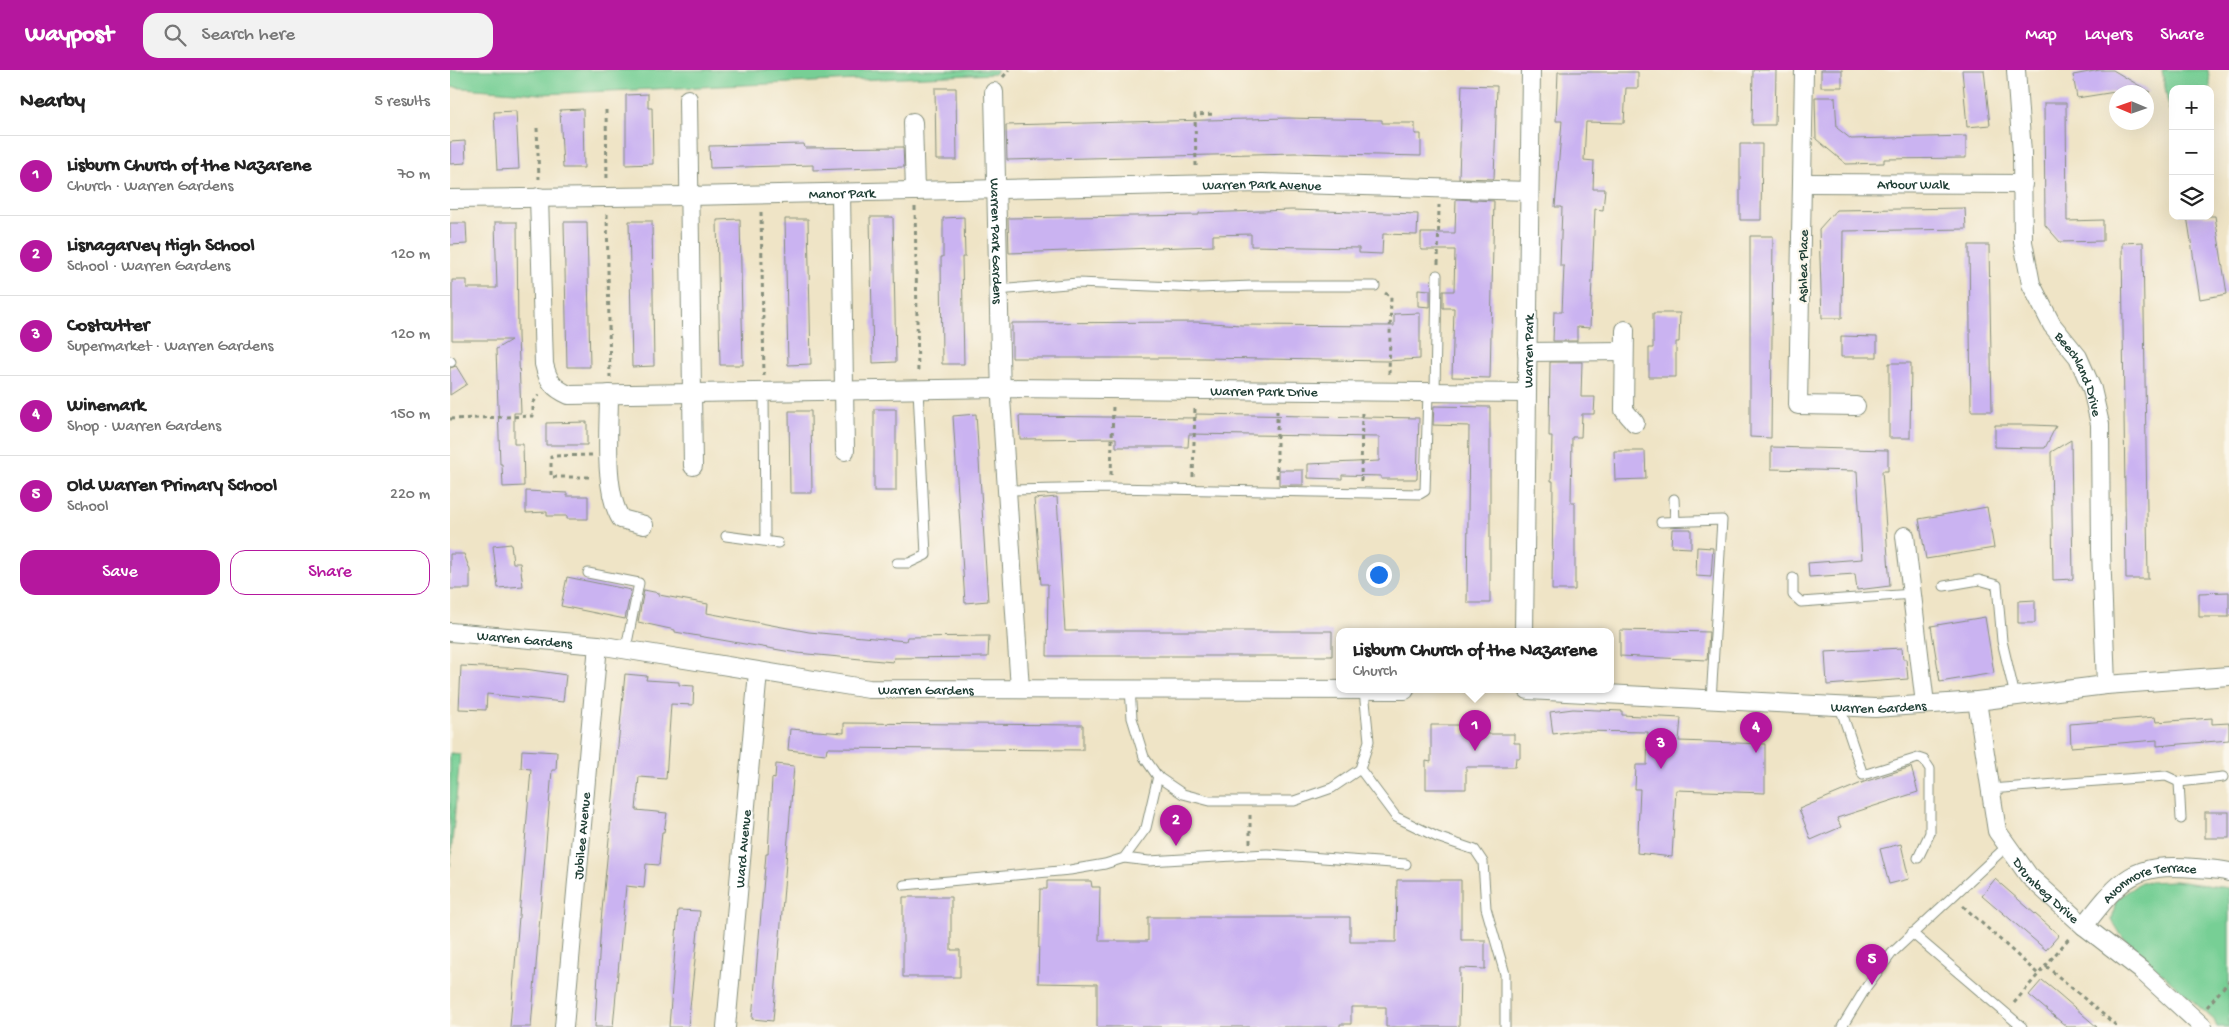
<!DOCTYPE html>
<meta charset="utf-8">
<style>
:root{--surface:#fff;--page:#f2f2f2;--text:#222;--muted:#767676;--line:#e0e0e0;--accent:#b5179e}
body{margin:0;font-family:"Gochi Hand",sans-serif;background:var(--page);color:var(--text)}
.controls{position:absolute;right:15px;top:15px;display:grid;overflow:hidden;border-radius:10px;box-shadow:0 5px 20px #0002}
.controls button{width:45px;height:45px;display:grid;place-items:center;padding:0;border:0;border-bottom:1px solid var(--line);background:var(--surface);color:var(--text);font:25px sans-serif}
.compass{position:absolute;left:1659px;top:15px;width:45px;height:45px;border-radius:50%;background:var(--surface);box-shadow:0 5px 20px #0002;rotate:272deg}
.you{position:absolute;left:928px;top:504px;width:18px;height:18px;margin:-12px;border:4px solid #fff;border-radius:50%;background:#1a73e8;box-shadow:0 0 0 8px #1a73e833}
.badge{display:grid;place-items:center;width:32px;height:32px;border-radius:50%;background:var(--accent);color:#fff;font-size:16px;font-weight:700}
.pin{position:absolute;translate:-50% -41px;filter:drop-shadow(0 1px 2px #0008)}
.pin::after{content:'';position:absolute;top:26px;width:18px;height:15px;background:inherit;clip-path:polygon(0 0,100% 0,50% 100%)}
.popup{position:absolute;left:886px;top:558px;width:278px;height:65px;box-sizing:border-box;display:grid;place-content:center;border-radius:10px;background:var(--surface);filter:drop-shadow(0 1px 4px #0005);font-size:16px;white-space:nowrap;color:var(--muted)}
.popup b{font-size:19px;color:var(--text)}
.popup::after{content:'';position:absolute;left:50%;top:100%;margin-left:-10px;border:10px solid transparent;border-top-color:var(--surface)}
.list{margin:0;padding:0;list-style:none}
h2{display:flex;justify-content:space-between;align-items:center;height:65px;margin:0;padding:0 20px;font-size:21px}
h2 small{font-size:16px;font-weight:400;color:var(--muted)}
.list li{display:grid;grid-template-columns:32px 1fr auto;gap:15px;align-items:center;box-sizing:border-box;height:80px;padding:0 20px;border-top:1px solid var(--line)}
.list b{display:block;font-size:19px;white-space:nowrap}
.list p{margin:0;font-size:16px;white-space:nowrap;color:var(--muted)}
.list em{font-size:16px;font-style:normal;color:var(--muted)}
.actions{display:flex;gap:10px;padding:15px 20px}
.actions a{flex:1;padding:11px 0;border:1px solid var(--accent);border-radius:15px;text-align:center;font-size:18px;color:var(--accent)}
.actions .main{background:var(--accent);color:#fff}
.icon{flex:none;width:28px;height:28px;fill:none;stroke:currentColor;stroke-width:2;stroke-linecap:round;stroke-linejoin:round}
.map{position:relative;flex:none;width:1779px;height:957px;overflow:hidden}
header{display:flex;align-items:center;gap:30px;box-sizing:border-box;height:70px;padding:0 25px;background:var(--accent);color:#fff}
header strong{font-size:24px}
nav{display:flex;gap:28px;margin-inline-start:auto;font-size:18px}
.search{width:350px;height:45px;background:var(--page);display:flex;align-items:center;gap:12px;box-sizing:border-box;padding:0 18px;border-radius:15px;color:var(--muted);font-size:19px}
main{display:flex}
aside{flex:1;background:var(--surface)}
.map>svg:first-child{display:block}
</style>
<header>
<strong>Waypost</strong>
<div class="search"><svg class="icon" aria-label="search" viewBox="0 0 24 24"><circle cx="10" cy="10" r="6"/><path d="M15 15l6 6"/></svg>Search here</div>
<nav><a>Map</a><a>Layers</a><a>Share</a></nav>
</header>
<main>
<aside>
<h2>Nearby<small>5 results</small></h2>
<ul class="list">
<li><span class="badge">1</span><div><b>Lisburn Church of the Nazarene</b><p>Church · Warren Gardens</p></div><em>70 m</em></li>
<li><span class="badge">2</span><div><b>Lisnagarvey High School</b><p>School · Warren Gardens</p></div><em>120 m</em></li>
<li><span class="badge">3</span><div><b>Costcutter</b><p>Supermarket · Warren Gardens</p></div><em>120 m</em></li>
<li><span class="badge">4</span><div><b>Winemark</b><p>Shop · Warren Gardens</p></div><em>150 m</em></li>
<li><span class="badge">5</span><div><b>Old Warren Primary School</b><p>School</p></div><em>220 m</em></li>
</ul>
<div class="actions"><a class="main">Save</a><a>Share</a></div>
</aside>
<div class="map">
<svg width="1779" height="957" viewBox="0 0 1779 957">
<rect width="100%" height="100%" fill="#fbf7ec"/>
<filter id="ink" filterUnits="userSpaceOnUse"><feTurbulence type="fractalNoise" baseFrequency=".02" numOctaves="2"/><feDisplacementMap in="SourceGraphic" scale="10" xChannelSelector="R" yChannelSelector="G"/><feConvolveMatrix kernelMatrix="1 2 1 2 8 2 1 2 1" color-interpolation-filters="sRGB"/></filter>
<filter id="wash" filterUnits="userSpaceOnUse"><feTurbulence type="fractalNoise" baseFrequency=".0096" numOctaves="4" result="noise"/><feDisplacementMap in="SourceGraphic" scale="20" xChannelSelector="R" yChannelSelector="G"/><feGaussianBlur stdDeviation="1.12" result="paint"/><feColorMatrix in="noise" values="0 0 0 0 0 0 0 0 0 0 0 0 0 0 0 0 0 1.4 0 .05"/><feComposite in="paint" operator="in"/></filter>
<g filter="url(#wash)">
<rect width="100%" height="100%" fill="#efe4c6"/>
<!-- green -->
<g fill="#77cf95" stroke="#4b8664">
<polygon points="0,0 548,0 544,4 91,24 0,17"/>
<polygon points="1712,0 1758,0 1763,33 1760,33 1760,19 1723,19 1723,39 1719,40"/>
<polygon points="0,683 10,684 0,796"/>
<polygon points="1725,811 1779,818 1779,957 1767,957 1764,950 1673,868 1662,850 1666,830 1691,812"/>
</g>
<g id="blocks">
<!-- building -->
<g fill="#cab3f1">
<polygon points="1303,0 1326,0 1325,55 1302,55"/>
<rect x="1371" y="0" width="21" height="17"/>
<polygon points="1512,0 1534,0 1540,55 1517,57"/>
<polygon points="1650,0 1663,0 1700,22 1665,22 1627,28 1623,5"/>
<polygon points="1108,2 1188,2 1188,18 1176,18 1174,53 1136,52 1134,90 1144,91 1143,119 1155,119 1153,140 1145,139 1140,258 1127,257 1127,271 1103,271 1104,242 1112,242 1114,196 1110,196 1112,137 1105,137 1112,51 1106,51"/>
<polygon points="1012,15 1047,16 1044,109 1009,108"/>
<polygon points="485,18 506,18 507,90 486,90"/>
<polygon points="198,24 198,38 202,38 203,94 176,95 176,25"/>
<polygon points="1365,27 1385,27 1387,58 1401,69 1516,66 1516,88 1434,89 1434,93 1396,94 1366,69"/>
<polygon points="1594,33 1616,33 1617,151 1653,150 1653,171 1610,172 1595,155"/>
<polygon points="133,39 134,98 113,98 110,40"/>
<polygon points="66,41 69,99 47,100 44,42"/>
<polygon points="838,48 932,50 932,53 965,53 965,64 971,64 971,86 845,83 557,90 556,55"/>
<polygon points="15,71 16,93 0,94 0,72"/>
<polygon points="354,74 355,78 453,77 454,97 363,100 363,95 260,98 259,76"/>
<polygon points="1290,74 1312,74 1311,150 1290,150"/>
<polygon points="1006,129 1044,131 1040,308 1002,307 1004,238 993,238 993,221 1004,221 1005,180 971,180 971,163 1005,163"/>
<polygon points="1515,138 1516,159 1393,161 1392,248 1372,248 1369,159 1386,140"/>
<polygon points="842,140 968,144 967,165 933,164 932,184 909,183 909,178 801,176 801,164 763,165 763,176 559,183 558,148 749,145 749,143"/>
<polygon points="1737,146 1765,146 1777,224 1750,229"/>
<polygon points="420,147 443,147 446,292 423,293"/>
<polygon points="514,147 515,187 512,187 514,294 492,294 491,187 493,187 493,148"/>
<polygon points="290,149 293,295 270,295 267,150"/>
<polygon points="335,149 358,149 361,294 338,295"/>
<polygon points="179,151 202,151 204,296 182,297"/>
<polygon points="45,152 67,152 68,266 71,343 64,343 64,374 73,374 74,416 53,417 52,394 50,394 46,279 61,270 2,270 2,210 17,210 17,218 47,218"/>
<polygon points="114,152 137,152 140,297 117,297"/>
<polygon points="0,153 16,153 17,174 0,175"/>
<polygon points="1300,166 1323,166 1321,368 1300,367"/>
<polygon points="1693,172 1698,509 1676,509 1672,173"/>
<polygon points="1519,175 1539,175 1542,341 1521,341"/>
<polygon points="968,219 980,220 980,237 968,236"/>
<polygon points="970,243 970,289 937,291 753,288 562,288 562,253 748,252 791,255 944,256 944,244"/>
<polygon points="1203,243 1230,243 1229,272 1226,272 1226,307 1199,307 1199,278 1203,278"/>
<polygon points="1391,266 1427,267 1427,287 1391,287"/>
<polygon points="1100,292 1132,292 1131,327 1145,327 1144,344 1132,344 1131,367 1122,367 1121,433 1125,433 1125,520 1102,520 1103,411 1101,411 1102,366 1099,366"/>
<polygon points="1439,293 1461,293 1460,368 1439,368"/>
<polygon points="6,296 17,314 0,325 0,298"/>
<polygon points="984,336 1040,337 1040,533 1017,533 1019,356 983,355"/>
<rect x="424" y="339" width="22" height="82"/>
<polygon points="339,341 361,341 362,423 340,423"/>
<polygon points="526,344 538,531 515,533 503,346"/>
<polygon points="746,344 969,348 967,409 931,409 931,406 892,405 892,409 858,408 858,394 929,391 929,367 739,364 738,377 666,377 666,368 570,369 569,346 746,348"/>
<polygon points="137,352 137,375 96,375 96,353"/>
<polygon points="1545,355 1583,355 1606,356 1595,378 1582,378 1545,377"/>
<polygon points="1621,370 1623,509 1603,510 1601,382"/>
<polygon points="1321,377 1438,380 1438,401 1432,401 1440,516 1407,520 1405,504 1359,507 1358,493 1412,489 1407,401 1321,399"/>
<polygon points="1164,381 1195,381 1196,409 1165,410"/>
<rect x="829" y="400" width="24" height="15"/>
<polygon points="76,421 117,423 117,426 138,426 138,449 117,449 117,446 97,446 97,442 76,443"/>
<polygon points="607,427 615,561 882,561 882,586 597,586 598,514 591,514 584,429"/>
<polygon points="1537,437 1544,478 1476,489 1469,449"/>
<polygon points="1222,459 1241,459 1241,478 1221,477"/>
<polygon points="61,474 63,493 70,493 73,516 48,518 43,476"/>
<polygon points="1247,477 1263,478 1261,507 1246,506"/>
<polygon points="0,484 14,484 20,500 20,519 0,519"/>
<polygon points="117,507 181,520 175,549 111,536"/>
<polygon points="194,520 209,523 209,525 258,534 257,543 359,562 456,571 457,567 539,566 538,587 444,588 443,592 347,583 225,562 225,560 188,552"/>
<polygon points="1779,522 1779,547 1749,547 1749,523"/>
<polygon points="1585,530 1585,553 1568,553 1568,531"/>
<polygon points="1535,547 1544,603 1490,612 1481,556"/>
<polygon points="1170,560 1259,562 1257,590 1170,586"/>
<polygon points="1452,578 1453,589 1456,589 1458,609 1377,615 1375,582"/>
<polygon points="11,596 75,599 116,605 113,632 37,624 36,640 9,639"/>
<polygon points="175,604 197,606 196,610 229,612 229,615 244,616 243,635 221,634 216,709 189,707 186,740 217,743 214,762 212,762 209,795 196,794 194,818 176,816 163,957 145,957 151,851"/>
<polygon points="1123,639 1172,641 1172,645 1231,648 1229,671 1315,674 1315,723 1226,720 1222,787 1187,783 1190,719 1185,719 1186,695 1197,695 1198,662 1126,661 1103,664 1100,642"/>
<polygon points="1705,647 1706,652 1762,648 1762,654 1779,653 1779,670 1707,676 1707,670 1621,677 1620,654"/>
<polygon points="394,653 633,655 633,680 377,678 376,684 338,680 340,659 394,663"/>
<polygon points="981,655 1010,655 1010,664 1064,664 1064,673 1070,673 1070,688 1066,688 1065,697 1016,697 1016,719 976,719 976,691 981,692"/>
<polygon points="72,680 107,682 106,700 102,700 81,957 60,957 81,699 71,698"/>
<polygon points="326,694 344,696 323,951 302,949 316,784 318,784 322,708 325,709"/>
<polygon points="1461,697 1468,722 1387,748 1391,757 1361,770 1349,739 1414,712"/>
<rect x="1755" y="742" width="24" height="26"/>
<polygon points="1451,774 1459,809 1439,814 1430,779"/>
<polygon points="1545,809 1609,865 1596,880 1532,825"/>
<polygon points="947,810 1011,810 1011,870 1035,870 1035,899 1010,898 1009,957 936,957 936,937 901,937 901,954 890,954 890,957 647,957 647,914 588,913 590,819 597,819 597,811 641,811 642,817 650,817 649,871 698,871 698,847 900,847 900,872 946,872"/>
<polygon points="453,827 501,827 501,880 510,880 510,907 453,907"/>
<polygon points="228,840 250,841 238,957 219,957"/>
<polygon points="1592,910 1609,924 1647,957 1617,957 1579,925"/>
</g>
</g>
</g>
<g filter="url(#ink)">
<use href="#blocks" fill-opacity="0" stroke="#87907d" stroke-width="1"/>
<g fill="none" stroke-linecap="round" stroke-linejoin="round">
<!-- lane casing -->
<g stroke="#87907d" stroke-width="11">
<g id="lane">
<polyline points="547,220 628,213 749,218 803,216 925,216"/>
<polyline points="0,291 1,292"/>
<polyline points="314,321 315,471"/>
<polyline points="985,322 987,205"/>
<polyline points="558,420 661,418 970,424 975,421 978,322"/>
<polyline points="1224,429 1225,451"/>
<polyline points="1211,452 1272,450 1261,630"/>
<polyline points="276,466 328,473"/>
<polyline points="447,493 459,493 476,485 468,319"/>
<polyline points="138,503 189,513 176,578"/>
<polyline points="1343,508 1343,525 1351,532 1463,524"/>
<polyline points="1494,516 1529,510 1547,515 1552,571 1565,626"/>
<polyline points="680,619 682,648 694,687 708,707 733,724 760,731 844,731 882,718 910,699 919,671 914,621"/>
<polyline points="1390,637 1413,705 1468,688 1474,690 1480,699 1480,763 1468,788"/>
<polyline points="910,699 946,747 987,767 1025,780 1033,792 1036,838 1055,904 1055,957"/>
<polyline points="1729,712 1731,749"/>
<polyline points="1540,719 1716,706 1729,712 1773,707"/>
<polyline points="674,788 699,791 817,784 956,794"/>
<polyline points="454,815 620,800 655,794 674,788 696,758 708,706"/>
<polyline points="1462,863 1572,957"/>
<polyline points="1392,957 1417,916 1442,883 1557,776"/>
</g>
</g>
<!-- street casing -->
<g stroke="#87907d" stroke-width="20">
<g id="street">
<polyline points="1354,0 1348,335 1406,336"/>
<path id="s1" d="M 1566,0 L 1572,83 L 1573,172 L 1581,214 L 1602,255 L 1628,287 L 1642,319 L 1650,354 L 1651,480 L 1656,615"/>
<path id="s2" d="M 544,22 L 551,328 L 570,619"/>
<polyline points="238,29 243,396"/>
<polyline points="463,52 465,121"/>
<path id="s3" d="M 1354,113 L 1573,114"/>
<polyline points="391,123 395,381"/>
<path id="s4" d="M 89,127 L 94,294 C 98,311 103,318 119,325 L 550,318 L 1076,323"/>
<path id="s5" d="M 0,129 L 239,126 L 811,113 L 1079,121"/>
<polyline points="1175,260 1174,340 1185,353"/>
<polyline points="1077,282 1174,281"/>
<path d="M 159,324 C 159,359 153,420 171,449 L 194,455"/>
<polyline points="1455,466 1475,634"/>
<path id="s6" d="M 0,562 L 148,575 L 419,619 L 955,620"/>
<path id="s7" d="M 1074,562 L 1081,0"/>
<path id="s8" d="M 1078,620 L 1425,638 L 1527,631 L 1656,615 L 1779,606"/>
<path id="s9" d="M 1527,631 L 1547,761 L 1579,806 L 1634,856 L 1691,900 L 1753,957"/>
<path id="s10" d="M 1634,856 C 1670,810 1683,792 1745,798 C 1756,799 1768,799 1779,802"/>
<path id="s11" d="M 114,957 L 148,575"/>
<path id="s12" d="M 276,957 L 308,602"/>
</g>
</g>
<!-- path -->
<g stroke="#87907d" stroke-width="3" stroke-dasharray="4 4" stroke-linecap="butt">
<polyline points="553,7 559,0"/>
<polyline points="156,40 157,111"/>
<polyline points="87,58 89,109"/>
<polyline points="746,96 745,45 765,44"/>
<polyline points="465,137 468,303"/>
<polyline points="311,142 314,306"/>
<polyline points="157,144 160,308"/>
<polyline points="988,194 989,135"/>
<polyline points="935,223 941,227 939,304"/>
<polyline points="0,349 83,346 83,333 89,325"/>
<polyline points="142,385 101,386 101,407 143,407"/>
<polyline points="661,405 663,336"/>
<polyline points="743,407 745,338"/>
<polyline points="827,408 827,337"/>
<polyline points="911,411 912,340"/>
<polyline points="800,773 800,744"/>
<polyline points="1513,836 1588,904"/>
<polyline points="1596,896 1668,957"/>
<polyline points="1564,933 1620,867"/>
<polyline points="1757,937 1779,911"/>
</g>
<!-- lane -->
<use href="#lane" stroke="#fff" stroke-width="9"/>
<!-- street -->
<use href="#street" stroke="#fff" stroke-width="18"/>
</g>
</g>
<g text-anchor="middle" stroke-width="4.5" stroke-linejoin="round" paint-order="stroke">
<!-- street labels -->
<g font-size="14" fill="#1f3d34" stroke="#fbf7ec">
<text dy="5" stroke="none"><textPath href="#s3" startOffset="109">Arbour Walk</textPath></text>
<text dy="5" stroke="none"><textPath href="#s5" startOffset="812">Warren Park Avenue</textPath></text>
<text dy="5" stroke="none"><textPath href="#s5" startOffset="392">Manor Park</textPath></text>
<text dy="5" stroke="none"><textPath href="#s2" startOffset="149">Warren Park Gardens</textPath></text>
<text transform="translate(1352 196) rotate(-89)" y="5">Ashlea Place</text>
<text dy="5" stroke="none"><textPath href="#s7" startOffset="281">Warren Park</textPath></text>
<text dy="5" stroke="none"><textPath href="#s1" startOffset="318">Beechland Drive</textPath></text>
<text dy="5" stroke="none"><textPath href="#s4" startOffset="904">Warren Park Drive</textPath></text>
<text dy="5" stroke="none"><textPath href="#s6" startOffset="75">Warren Gardens</textPath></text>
<text dy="5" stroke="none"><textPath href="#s6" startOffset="480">Warren Gardens</textPath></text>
<text dy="5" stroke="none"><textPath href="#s8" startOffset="351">Warren Gardens</textPath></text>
<text dy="5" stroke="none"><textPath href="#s11" startOffset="192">Jubilee Avenue</textPath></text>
<text dy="5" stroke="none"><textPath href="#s12" startOffset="179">Ward Avenue</textPath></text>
<text dy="5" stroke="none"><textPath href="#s10" startOffset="84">Avonmore Terrace</textPath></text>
<text dy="5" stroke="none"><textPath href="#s9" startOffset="209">Drumbeg Drive</textPath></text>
</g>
</g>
</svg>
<div class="controls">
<button>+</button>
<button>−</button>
<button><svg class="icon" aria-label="layers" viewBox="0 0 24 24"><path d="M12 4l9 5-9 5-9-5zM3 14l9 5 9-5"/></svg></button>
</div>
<svg class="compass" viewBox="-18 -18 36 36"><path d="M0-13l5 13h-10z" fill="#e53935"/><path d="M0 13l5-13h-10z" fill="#767676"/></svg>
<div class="you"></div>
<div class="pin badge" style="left:1025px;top:681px">1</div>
<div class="popup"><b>Lisburn Church of the Nazarene</b>Church</div>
<div class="pin badge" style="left:726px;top:776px">2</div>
<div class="pin badge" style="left:1211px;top:699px">3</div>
<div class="pin badge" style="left:1306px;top:683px">4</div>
<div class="pin badge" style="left:1422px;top:915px">5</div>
</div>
</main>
